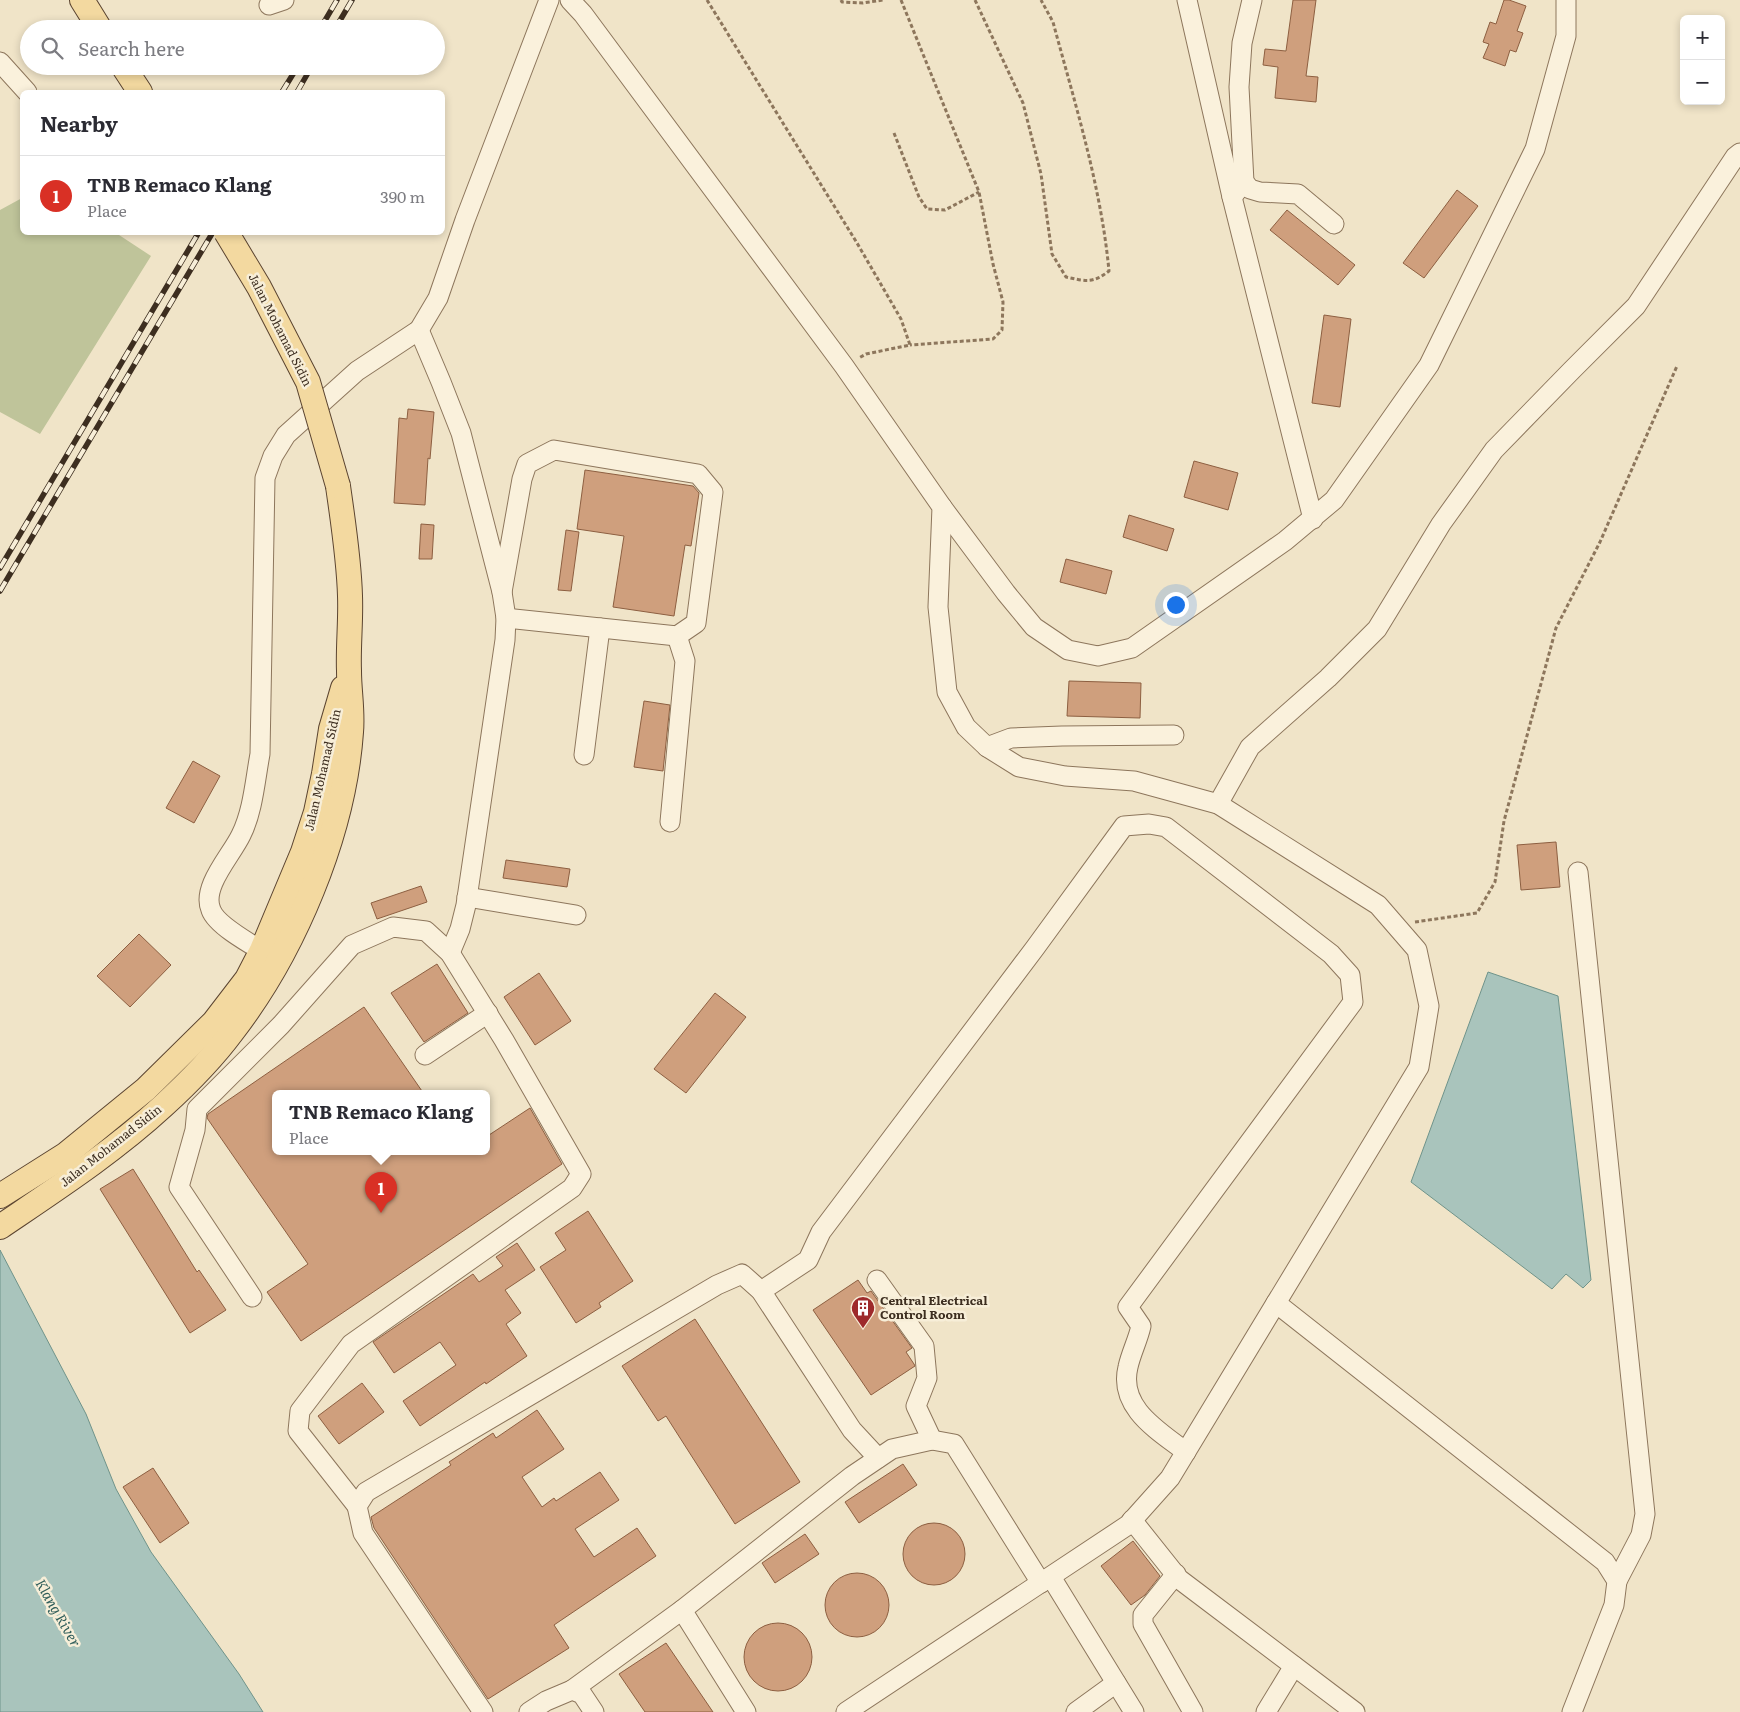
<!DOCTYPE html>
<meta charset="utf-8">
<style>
:root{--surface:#fff;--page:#f2f2f3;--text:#2b2b33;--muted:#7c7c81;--line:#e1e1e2;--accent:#d93025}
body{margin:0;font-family:Literata,serif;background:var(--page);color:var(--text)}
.controls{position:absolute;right:15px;top:15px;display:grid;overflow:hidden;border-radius:8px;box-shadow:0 2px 8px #0003}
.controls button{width:45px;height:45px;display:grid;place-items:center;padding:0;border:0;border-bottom:1px solid var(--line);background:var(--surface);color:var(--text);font:25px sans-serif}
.you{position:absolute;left:1175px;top:604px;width:18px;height:18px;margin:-12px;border:4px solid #fff;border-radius:50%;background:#1a73e8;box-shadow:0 0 0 8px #1a73e833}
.badge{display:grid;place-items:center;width:32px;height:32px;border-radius:50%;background:var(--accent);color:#fff;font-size:16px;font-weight:700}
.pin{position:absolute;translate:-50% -41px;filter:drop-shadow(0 1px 2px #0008)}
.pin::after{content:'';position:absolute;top:26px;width:18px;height:15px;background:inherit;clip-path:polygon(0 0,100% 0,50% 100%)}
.popup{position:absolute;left:272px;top:1090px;width:218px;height:65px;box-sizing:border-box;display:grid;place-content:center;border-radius:8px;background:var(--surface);filter:drop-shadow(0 1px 4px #0005);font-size:16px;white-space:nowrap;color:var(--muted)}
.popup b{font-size:19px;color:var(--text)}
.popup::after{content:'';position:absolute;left:50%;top:100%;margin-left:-10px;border:10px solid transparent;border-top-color:var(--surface)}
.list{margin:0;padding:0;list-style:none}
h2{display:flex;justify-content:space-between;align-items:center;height:65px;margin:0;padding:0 20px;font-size:21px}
h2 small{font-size:16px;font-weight:400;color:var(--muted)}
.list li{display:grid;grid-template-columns:32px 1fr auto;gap:15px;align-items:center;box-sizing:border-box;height:80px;padding:0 20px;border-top:1px solid var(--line)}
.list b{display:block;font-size:19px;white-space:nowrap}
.list p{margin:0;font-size:16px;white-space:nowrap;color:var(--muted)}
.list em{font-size:16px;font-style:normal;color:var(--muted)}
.icon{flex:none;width:28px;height:28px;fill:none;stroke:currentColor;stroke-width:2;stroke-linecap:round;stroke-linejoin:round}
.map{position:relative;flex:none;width:1740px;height:1712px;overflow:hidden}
.search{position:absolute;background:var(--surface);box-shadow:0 2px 8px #0003;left:20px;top:20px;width:425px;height:55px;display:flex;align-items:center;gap:12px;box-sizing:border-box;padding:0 18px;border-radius:28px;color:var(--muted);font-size:19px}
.panel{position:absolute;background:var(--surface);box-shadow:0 2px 8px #0003;left:20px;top:90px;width:425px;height:145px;border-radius:8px}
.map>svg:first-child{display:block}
</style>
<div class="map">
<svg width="1740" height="1712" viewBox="0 0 1740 1712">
<rect width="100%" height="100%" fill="#f0e4c8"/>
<!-- cemetery -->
<polygon fill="#bfc49a" points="22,198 22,232 116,233 151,256 40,434 0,412 0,210"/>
<!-- water -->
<g fill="#a9c4bc" stroke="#6f938a">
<polygon points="1488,972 1558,996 1591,1280 1583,1288 1566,1274 1552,1289 1411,1182"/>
<polygon points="0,1250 86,1414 116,1489 151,1552 239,1674 263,1712 0,1712"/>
</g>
<!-- building -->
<g fill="#cf9f7d" stroke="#8d5f41">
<polygon points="1293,0 1316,0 1306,76 1318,77 1316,102 1275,98 1278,67 1263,65 1265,49 1286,51"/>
<polygon points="1504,0 1509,0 1526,6 1517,31 1523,33 1516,52 1510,50 1505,66 1483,58 1489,44 1483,42 1490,22 1496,24"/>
<polygon points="1457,190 1478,206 1424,278 1403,263"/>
<polygon points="1287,210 1355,265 1338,285 1270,230"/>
<polygon points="1324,315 1351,319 1340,407 1312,403"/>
<polygon points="408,409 434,412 430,459 428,458 425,505 394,503 399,418 407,419"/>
<polygon points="1194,461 1238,473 1228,510 1184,497"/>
<polygon points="585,470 693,486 699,493 691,546 685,545 674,616 613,607 624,536 577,529"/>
<polygon points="1129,515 1174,529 1167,551 1123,537"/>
<polygon points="421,524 434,525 432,559 419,559"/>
<polygon points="566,530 579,532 571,591 558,590"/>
<polygon points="1066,559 1112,571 1106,594 1060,582"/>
<polygon points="1069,681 1141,683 1140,718 1067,716"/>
<polygon points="644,701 670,705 663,771 634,767"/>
<polygon points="193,761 220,776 194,823 166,808"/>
<polygon points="1556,842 1560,887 1521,890 1517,845"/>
<polygon points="506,860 570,869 567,887 503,878"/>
<polygon points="421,886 427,902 377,919 371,903"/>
<polygon points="139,934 171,965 130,1007 97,976"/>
<polygon points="437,964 468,1013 424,1042 391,993"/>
<polygon points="539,973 571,1021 535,1045 504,997"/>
<polygon points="715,993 746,1017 686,1093 654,1069"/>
<polygon points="364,1007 424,1094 276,1094 276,1152 486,1152 486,1137 530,1108 562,1164 301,1341 267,1292 308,1264 207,1118 208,1114"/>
<polygon points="133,1169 197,1272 199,1270 226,1310 190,1333 100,1189"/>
<polygon points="588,1211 633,1281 599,1303 601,1307 576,1323 540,1267 566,1250 555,1233"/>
<polygon points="517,1243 535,1270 505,1290 521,1313 506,1324 527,1356 486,1384 485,1382 420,1426 403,1401 456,1365 440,1342 394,1373 373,1342 473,1274 479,1282 503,1266 496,1257"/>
<polygon points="858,1280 867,1293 871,1291 912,1348 906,1352 914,1364 915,1366 871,1395 813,1310"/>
<polygon points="695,1319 800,1482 735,1524 666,1416 658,1421 622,1366"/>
<polygon points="362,1383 384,1412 339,1444 318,1416"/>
<polygon points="537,1410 564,1449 522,1477 542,1507 554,1498 556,1501 600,1472 619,1500 575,1529 594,1557 637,1528 656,1556 554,1625 569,1648 488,1699 374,1528 371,1517 451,1465 449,1462 493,1433 496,1438"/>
<polygon points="903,1464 917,1485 859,1523 845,1502"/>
<polygon points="153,1468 189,1523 160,1543 123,1487"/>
<circle cx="934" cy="1554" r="31"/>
<polygon points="805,1534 819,1554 775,1583 762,1563"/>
<polygon points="1133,1541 1160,1576 1145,1595 1131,1605 1101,1566"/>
<circle cx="857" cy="1605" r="32"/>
<circle cx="778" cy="1657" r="34"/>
<polygon points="666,1643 713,1712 645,1712 619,1674"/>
</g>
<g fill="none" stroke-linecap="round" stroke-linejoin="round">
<!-- minor casing -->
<g stroke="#8d765c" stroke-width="21">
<g id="minor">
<polyline points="570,0 583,14 844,366 942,507 938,607 947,692 966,727 987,747 1019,767 1065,776 1134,781 1218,804 1378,905 1417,950 1429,1006 1419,1067 1170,1478 1128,1525 846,1712"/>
<polyline points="1187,0 1232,197 1313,519"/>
<polyline points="269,5 284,0"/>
<polyline points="0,62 27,92"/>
<polyline points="1244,182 1250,189 1260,192 1298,194 1334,224"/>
<polyline points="1232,197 1244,182 1239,87 1242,43 1252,0"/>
<polyline points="419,330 441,382 461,433 502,592 506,618 505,640 466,905 460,929 450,953"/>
<polyline points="942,507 1006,593 1034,627 1068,650 1098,656 1132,648 1285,541 1334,500 1429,365 1535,149 1566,36 1566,0"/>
<polyline points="502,592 522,479 527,464 554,450 698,474 713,492 696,623 677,636 506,618"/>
<polyline points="987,747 1011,738 1062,736 1174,735"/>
<polyline points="584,755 600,628"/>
<polyline points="1218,804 1250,747 1328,678 1377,629 1441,524 1494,450 1572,370 1636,306 1735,157 1740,153"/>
<polyline points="670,822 685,661 677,636"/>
<polyline points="1578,872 1645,1514 1641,1535 1617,1581"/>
<polyline points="467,897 576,915"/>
<path d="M 274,958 C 258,948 217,927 211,910 C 201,887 231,856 241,835 C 253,811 255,781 260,754 L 265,478 L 273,456 L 286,435 L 357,371 L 419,330 L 438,298 L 465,220 L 549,0"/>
<polyline points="425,1055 488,1013"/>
<polyline points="877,1280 924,1346 927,1378 916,1406 932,1440"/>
<path d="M 761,1291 L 808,1260 L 821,1232 L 1035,948 L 1124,826 L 1149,824 L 1166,827 L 1331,954 L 1350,975 L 1353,1002 L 1128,1307 L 1141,1326 C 1138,1340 1131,1353 1128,1367 C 1118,1408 1159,1431 1186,1452"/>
<polyline points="252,1297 179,1187 195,1130 197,1109 281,1025 352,945 393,927 426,931 450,953 504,1040 581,1174 572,1188 351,1344 300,1411 298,1431 357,1506"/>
<polyline points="1276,1303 1605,1562 1617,1581 1614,1605 1572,1712"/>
<polyline points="1132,1520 1179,1579 1355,1712"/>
<polyline points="1176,1574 1143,1615 1143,1624 1193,1712"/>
<polyline points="1051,1577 1134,1712"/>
<polyline points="682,1610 746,1712"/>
<polyline points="572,1690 682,1610 852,1476 892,1449 932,1440 954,1444 1041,1583"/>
<polyline points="483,1712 363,1533 357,1506 366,1492 717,1285 742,1274 761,1291 852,1430 878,1458"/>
<polyline points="529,1712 546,1701 572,1690 582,1694 594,1712"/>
<polyline points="1076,1712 1116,1683"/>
<polyline points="1266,1712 1294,1666"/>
</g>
</g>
<!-- major casing -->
<g stroke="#5b4430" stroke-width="26">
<g id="major">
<polyline points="82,0 100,29"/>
<polyline points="123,66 140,92"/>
<polyline points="0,1196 65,1155 146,1089 214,1022 247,979 262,950 303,852 316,812 324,774 331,729 343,688"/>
<path d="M 0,1227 C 56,1189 113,1152 163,1106 C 187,1084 212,1059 232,1032 C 294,952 344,834 351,732 C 353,712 349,691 349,671 C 348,646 351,621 350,596 C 349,559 343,522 338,486"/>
</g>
</g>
<!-- path -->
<g stroke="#8d765c" stroke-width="3" stroke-dasharray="4 2.5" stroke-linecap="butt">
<polyline points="707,0 857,243 901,319 910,345 866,354 859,358"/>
<polyline points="841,0 842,2 863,3 883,0"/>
<polyline points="901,0 979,192 993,264 1003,302 1002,330 993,339 910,345"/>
<path d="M 975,0 L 1023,103 L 1041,174 L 1052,254 L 1066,277 C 1086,281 1092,284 1109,271 C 1101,186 1075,104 1053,22 L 1041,0"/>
<polyline points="894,133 919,197 927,209 945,210 979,192"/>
<polyline points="1415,922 1477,913 1495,882 1504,821 1556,628 1600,542 1677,366"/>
</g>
<!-- minor -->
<use href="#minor" stroke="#faf1dc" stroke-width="19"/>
<!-- major -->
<use href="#major" stroke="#f3d9a0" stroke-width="24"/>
<!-- rail casing -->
<g stroke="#3d2e20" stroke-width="5.5">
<g id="rail">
<polyline points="320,29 337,0"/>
<polyline points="335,29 352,0"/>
<polyline points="282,92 298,66"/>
<polyline points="297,92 312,66"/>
<polyline points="0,568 199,232"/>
<polyline points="0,591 213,232"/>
</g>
</g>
<!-- rail -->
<use href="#rail" stroke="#f7eed8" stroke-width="4" stroke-dasharray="11" stroke-linecap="butt"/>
<!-- major-bridge casing -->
<g stroke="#5b4430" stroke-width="26" stroke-linecap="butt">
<polyline id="major-bridge" points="226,232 259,287 308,382 338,486"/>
</g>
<!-- major-bridge -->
<use href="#major-bridge" stroke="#f3d9a0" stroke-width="24"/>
</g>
<!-- icons -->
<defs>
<g id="building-pin" transform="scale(1.25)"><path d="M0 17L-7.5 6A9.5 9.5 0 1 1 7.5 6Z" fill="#9e2a2b" stroke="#f7eed8"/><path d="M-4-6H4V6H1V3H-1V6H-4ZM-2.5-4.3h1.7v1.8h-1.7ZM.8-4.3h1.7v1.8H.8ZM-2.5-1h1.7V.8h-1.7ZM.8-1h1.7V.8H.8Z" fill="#fff"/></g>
</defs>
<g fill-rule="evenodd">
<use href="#building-pin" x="863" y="1308"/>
</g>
<g text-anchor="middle" stroke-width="5" stroke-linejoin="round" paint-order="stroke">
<!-- street labels -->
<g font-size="12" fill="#3d2e20" stroke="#f7eed8">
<text transform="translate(280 330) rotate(63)" y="4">Jalan Mohamad Sidin</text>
<text transform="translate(323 770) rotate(-77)" y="4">Jalan Mohamad Sidin</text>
<text transform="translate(111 1146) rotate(-38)" y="4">Jalan Mohamad Sidin</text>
</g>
<!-- poi labels -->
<g font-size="12" font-weight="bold" fill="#3d2e20" stroke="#f7eed8" text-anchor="start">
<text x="880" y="1305">Central Electrical<tspan x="880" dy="14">Control Room</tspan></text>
</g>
<!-- water labels -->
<g font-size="14" font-style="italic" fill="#2f5d5a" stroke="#f7eed8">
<text transform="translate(58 1613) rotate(60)" y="5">Klang River</text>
</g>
</g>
</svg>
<div class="controls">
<button>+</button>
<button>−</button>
</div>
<div class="you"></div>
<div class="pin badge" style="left:381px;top:1213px">1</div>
<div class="popup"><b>TNB Remaco Klang</b>Place</div>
<div class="search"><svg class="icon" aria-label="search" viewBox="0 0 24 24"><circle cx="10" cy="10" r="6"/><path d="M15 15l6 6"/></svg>Search here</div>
<section class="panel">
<h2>Nearby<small></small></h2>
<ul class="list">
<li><span class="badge">1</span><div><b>TNB Remaco Klang</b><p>Place</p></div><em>390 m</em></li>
</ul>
</section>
</div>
